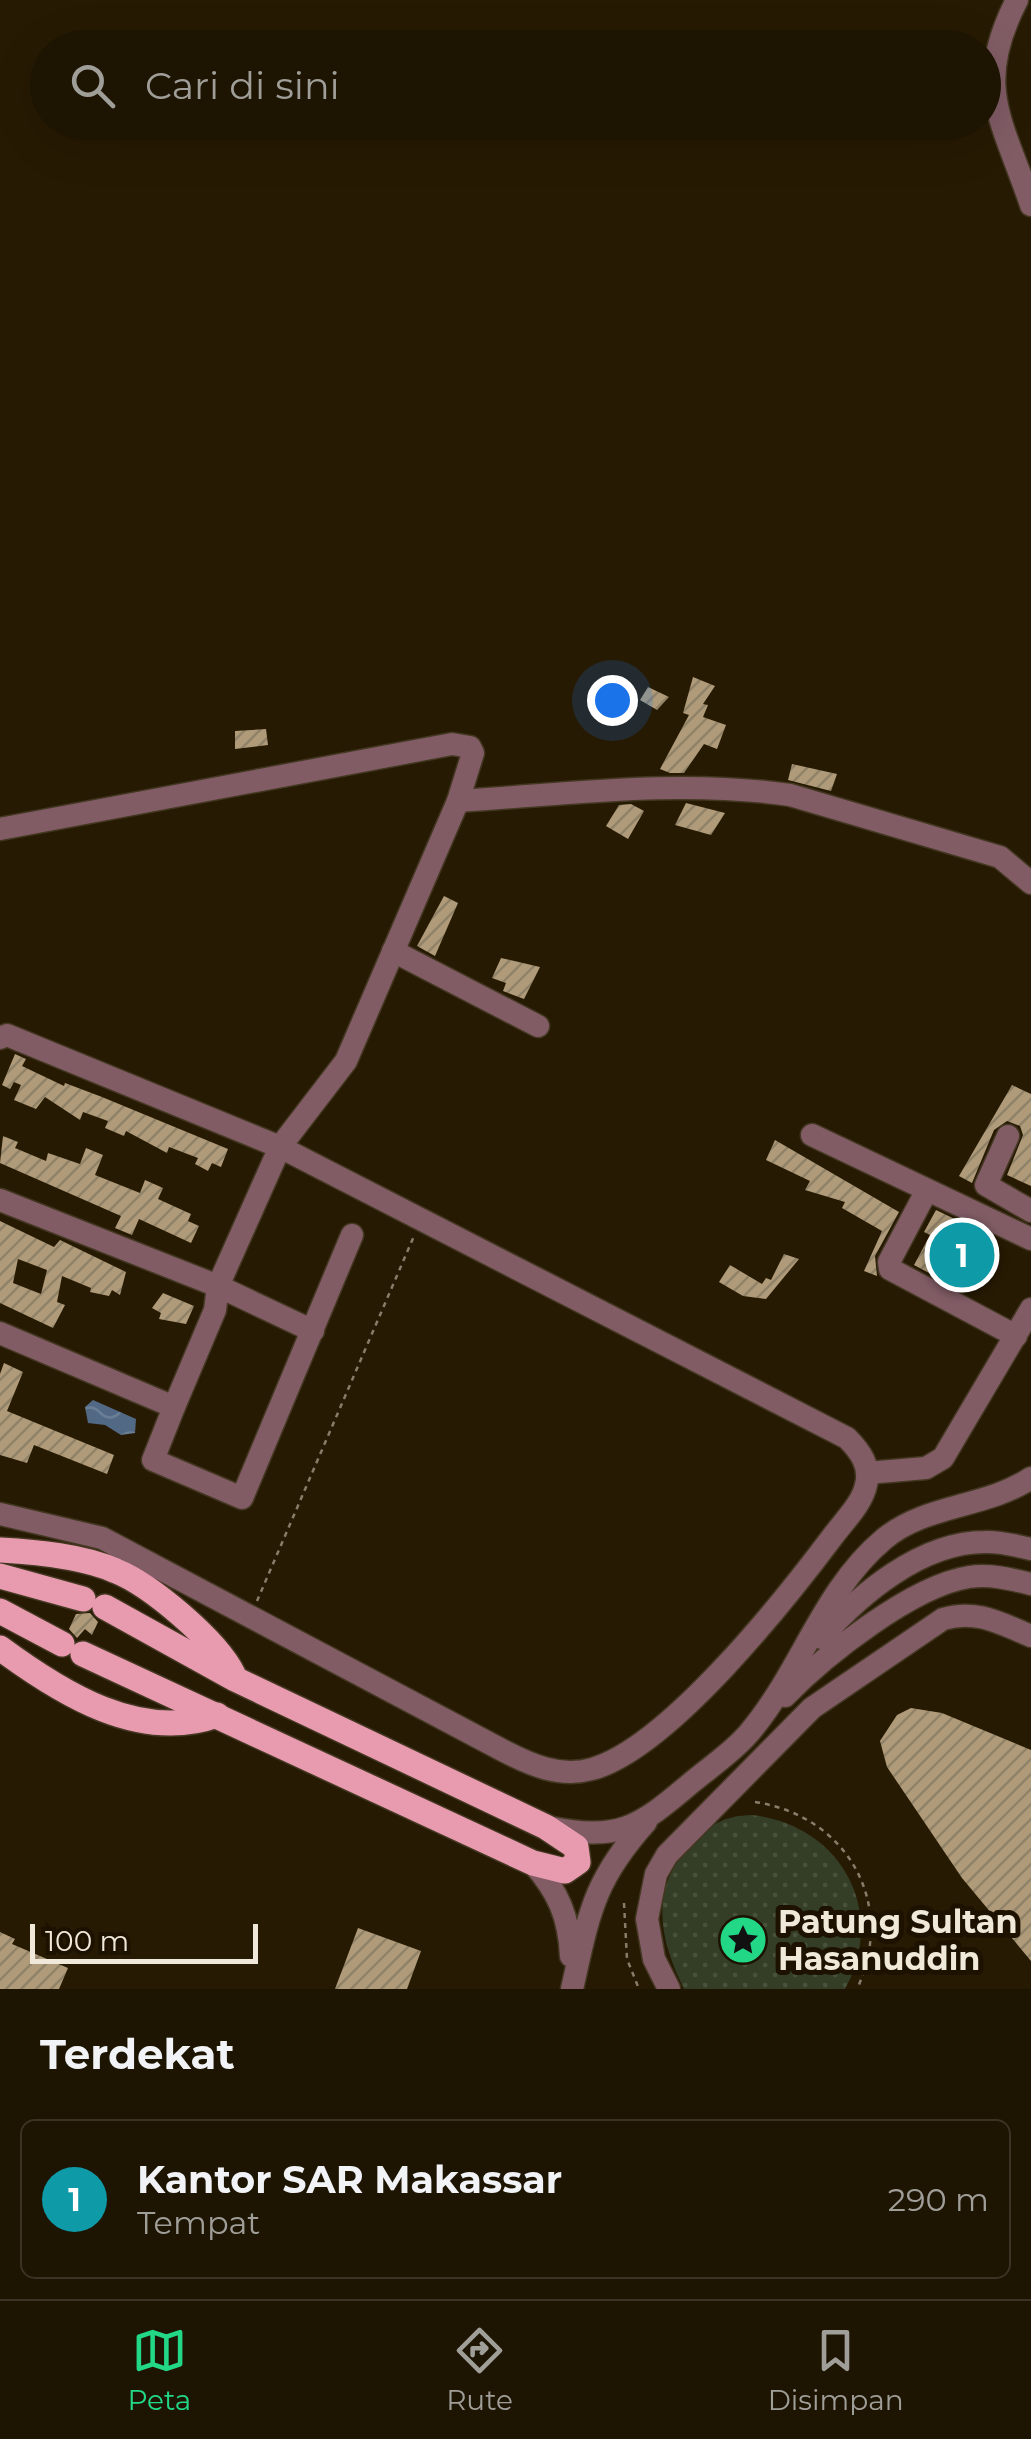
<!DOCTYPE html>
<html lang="id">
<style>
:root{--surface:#1d1402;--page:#2a2111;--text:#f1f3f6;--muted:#a09e99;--line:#3b3324;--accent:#22d887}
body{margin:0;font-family:Montserrat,sans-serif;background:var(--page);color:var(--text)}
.scale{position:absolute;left:30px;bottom:25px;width:228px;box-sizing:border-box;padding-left:10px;border:5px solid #f0e8d9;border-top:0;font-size:28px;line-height:35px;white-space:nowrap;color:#f0e8d9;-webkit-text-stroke:8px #1d1100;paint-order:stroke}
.you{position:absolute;left:612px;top:700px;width:35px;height:35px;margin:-25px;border:8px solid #fff;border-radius:50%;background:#1a73e8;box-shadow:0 0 0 15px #1a73e833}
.badge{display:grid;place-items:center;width:65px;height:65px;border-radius:50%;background:var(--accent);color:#fff;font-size:32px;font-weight:700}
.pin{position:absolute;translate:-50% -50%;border:5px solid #fff;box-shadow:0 2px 10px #0006}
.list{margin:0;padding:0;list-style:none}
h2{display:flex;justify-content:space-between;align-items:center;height:130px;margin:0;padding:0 40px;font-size:42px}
h2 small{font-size:32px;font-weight:400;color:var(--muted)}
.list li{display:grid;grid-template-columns:65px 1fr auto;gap:30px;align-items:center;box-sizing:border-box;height:160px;margin:0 20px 20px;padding:0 20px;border:2px solid var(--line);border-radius:15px}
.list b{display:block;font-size:38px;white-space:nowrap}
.list p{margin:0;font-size:32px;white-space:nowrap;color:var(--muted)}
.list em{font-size:32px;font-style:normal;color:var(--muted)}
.icon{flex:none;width:55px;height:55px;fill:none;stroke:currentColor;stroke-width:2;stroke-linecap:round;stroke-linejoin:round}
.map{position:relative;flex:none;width:1031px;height:1989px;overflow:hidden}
.search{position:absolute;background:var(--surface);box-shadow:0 10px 40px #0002;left:30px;right:30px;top:30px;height:110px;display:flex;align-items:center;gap:25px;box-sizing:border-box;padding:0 35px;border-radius:55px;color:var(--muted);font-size:38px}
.sheet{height:310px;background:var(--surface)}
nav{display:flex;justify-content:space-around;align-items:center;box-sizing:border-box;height:140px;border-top:2px solid var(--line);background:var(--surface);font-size:28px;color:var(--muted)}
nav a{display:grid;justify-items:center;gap:5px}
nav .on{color:var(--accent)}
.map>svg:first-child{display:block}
</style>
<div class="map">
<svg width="1031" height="1989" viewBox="0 0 1031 1989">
<defs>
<pattern id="park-dots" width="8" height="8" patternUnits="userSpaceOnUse" patternTransform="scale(2.5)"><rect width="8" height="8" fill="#343e26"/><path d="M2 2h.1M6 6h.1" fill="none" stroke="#48513b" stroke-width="1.8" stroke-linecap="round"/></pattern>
<pattern id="water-waves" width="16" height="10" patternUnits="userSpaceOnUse" patternTransform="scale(2.5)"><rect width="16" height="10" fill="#516985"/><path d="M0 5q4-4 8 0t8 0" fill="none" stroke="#6a7e96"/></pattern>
<pattern id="building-hatch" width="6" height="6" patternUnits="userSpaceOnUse" patternTransform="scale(2.5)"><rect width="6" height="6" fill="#af9b79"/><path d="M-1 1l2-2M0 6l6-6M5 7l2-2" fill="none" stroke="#908268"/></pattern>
</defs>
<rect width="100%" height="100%" fill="#271a03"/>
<!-- park -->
<path fill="url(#park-dots)" d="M 752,1815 C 840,1825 888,1910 845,1989 L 684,1989 C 659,1938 649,1889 691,1844 C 710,1824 724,1816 752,1815 Z"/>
<!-- water -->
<polygon fill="url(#water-waves)" points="93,1400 136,1419 135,1433 121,1435 105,1425 88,1423 85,1407"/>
<!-- building -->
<g fill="url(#building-hatch)" fill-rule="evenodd">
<polygon points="693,677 715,686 703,704 708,705 703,717 726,725 717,749 704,744 684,773 670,773 660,769 689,715 683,713"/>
<polygon points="648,687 669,697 657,710 640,700"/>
<polygon points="266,729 268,745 235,749 235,731"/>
<polygon points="792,764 837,774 831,791 788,780"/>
<polygon points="686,803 725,813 711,835 675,825"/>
<polygon points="631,804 644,811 628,839 606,826 619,805"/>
<polygon points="444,896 458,903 435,956 417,946"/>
<polygon points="501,958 540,967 524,999 503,991 506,983 492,978"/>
<polygon points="15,1054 26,1059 22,1066 64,1086 65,1083 102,1097 228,1149 221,1167 212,1163 208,1171 195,1164 198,1158 169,1147 167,1153 126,1131 124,1136 105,1128 108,1121 83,1112 80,1120 45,1097 36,1109 14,1100 21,1085 14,1082 10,1089 2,1085"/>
<polygon points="1012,1085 1031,1094 1031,1186 1007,1175 1023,1135 1020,1126 1007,1121 994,1130 972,1183 959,1176"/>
<polygon points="3,1136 18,1142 15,1148 46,1161 48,1153 80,1164 86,1148 103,1155 95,1175 140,1193 145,1180 163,1188 158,1199 191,1214 188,1221 199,1226 191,1243 139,1219 132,1235 115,1228 121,1216 0,1163"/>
<polygon points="775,1140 899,1212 875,1256 877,1276 864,1271 882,1231 842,1208 845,1202 805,1190 810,1181 766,1160"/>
<polygon points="936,1210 990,1236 972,1269 981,1274 973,1288 966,1285 963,1291 914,1265 930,1235 924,1232"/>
<path d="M 0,1221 L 54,1247 L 60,1240 L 126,1272 L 120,1295 L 112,1290 L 109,1296 L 90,1292 L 91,1288 L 62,1276 L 57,1302 L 65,1305 L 53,1328 L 0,1303 ZM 18,1259 L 47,1270 L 41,1294 L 13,1283 Z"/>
<polygon points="784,1254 799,1259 766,1299 743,1296 719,1282 730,1265 762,1284 766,1278 771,1280"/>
<polygon points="163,1293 194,1306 186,1324 159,1319 161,1313 152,1308"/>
<polygon points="4,1363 23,1372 7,1411 114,1455 107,1474 34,1445 27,1463 0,1455 0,1374"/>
<polygon points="90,1613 98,1622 92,1635 85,1629 77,1638 69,1629 76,1614"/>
<polygon points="911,1708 942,1713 1031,1750 1031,1961 962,1878 887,1767 880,1741 897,1715"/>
<polygon points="358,1928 421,1951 407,1989 335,1989"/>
<polygon points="0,1932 15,1939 12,1944 68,1968 59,1989 0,1989"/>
</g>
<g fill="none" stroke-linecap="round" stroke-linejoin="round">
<!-- minor casing -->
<g stroke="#433721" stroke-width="25">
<g id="minor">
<path d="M 1017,0 C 972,87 1003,121 1031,205"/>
<path d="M 458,801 C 569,794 680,779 790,795 L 1000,857 L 1031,883"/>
<polyline points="0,829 452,744 470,747 473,753 458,801 346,1061 280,1147 218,1286 0,1200"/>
<polyline points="393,951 538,1026"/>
<path d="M 0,1038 L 7,1035 L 280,1147 L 847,1438 C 860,1451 871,1466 866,1485 C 862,1504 844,1521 833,1536 C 785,1600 668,1748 592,1769 C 560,1778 531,1765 504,1751 L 102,1538 L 0,1514"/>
<polyline points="812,1135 1031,1239"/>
<polyline points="1008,1136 986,1185 1031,1211"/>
<polyline points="927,1190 889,1262 890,1269 1016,1336"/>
<polyline points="0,1333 174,1407 153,1460 242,1498 352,1235"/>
<polyline points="174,1407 215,1310 218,1286 313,1331"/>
<polyline points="867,1473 926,1468 943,1458 1031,1309"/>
<path d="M 821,1638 C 860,1594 921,1542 985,1542 C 1000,1541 1017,1546 1031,1549"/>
<path d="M 785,1696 C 825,1655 912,1586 969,1577 C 990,1574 1011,1579 1031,1584"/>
<path d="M 547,1827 C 619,1841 637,1829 691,1783 C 710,1767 733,1752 749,1733 C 801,1672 822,1591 884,1539 C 926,1504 986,1508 1031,1478"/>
<path d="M 533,1863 C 558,1892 569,1916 571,1956"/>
<path d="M 572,1989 C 589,1914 593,1881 646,1822"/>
<path d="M 669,1989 L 654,1959 L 647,1919 L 656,1874 L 667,1855 L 812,1708 L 943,1619 C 976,1609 1000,1623 1031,1636"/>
</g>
</g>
<!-- major casing -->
<g stroke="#433721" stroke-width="28">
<g id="major">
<path d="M 0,1550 C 36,1552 83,1556 116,1571 C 151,1585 217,1641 233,1674"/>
<polyline points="0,1576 83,1599"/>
<polyline points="0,1611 62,1644"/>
<path d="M 0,1648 C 61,1693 140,1743 217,1715"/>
<polyline points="83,1654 533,1863 565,1871 578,1862 576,1847 546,1827 235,1679 105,1607"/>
</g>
</g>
<!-- path -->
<g stroke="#887d6a" stroke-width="2.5" stroke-dasharray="5 5" stroke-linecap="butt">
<polyline points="257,1601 414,1236"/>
<path d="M 755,1802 C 847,1816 897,1903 857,1989"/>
<polyline points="624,1903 627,1959 639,1989"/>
</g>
<!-- minor -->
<use href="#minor" stroke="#815c65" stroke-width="22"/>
<!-- major -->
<use href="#major" stroke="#e89aae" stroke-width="25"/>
</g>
<!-- icons -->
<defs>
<g id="sight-disc" transform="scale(2.5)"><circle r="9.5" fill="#22d887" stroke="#1d1100"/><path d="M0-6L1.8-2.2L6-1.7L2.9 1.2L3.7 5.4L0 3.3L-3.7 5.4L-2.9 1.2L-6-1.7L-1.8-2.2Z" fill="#111"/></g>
</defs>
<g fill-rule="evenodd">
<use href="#sight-disc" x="743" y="1940"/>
</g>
<g text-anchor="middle" stroke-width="10" stroke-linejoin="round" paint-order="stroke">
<!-- poi labels -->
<g font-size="32" font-weight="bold" fill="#f0e8d9" stroke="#1d1100" text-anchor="start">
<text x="778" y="1933">Patung Sultan<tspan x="778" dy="37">Hasanuddin</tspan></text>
</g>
</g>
</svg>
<div class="scale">100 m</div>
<div class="you"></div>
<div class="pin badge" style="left:962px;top:1255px;background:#0f9aa8">1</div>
<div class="search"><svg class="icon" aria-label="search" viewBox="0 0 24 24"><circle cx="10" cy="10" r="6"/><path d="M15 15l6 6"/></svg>Cari di sini</div>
</div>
<section class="sheet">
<h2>Terdekat<small></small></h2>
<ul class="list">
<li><span class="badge" style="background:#0f9aa8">1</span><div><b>Kantor SAR Makassar</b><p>Tempat</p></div><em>290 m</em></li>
</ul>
</section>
<nav>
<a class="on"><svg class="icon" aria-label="map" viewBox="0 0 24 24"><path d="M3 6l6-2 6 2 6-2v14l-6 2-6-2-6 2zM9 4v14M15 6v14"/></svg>Peta</a>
<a><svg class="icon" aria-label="directions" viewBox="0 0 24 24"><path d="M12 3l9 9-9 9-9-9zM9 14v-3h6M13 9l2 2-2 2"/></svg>Rute</a>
<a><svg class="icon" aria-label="saved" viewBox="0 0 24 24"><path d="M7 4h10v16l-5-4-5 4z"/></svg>Disimpan</a>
</nav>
